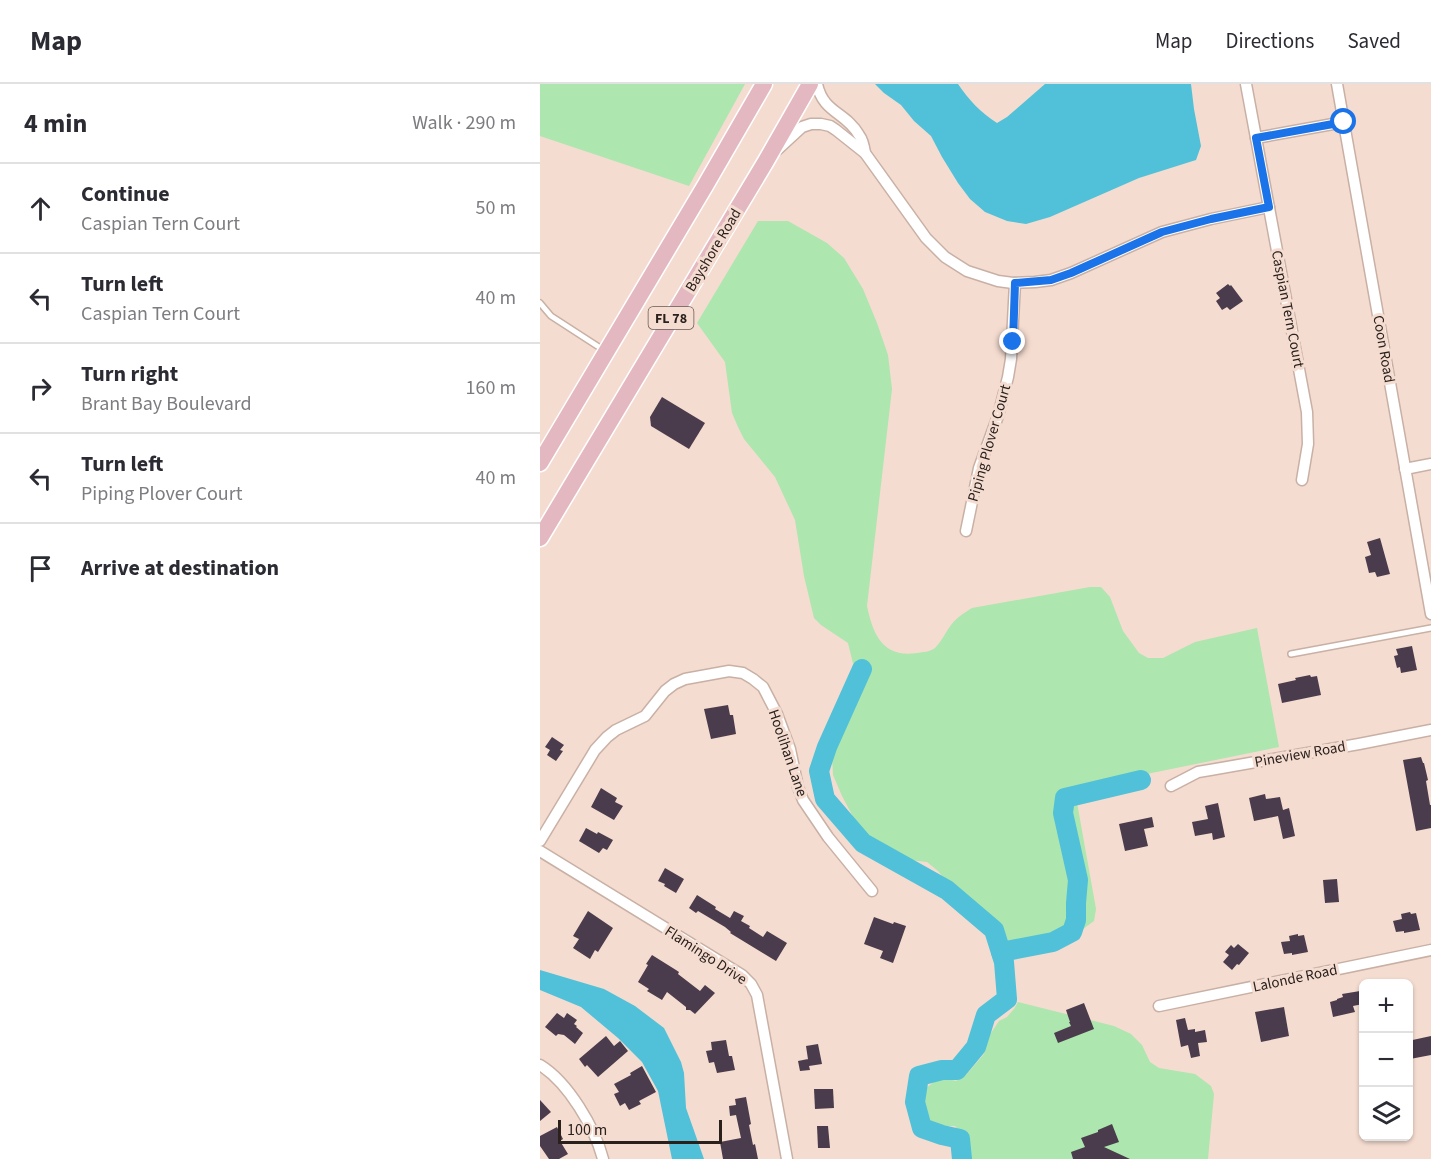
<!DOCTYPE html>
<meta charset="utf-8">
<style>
:root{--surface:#fff;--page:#f7f7f7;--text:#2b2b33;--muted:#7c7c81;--line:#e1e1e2}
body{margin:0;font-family:"Source Sans 3",sans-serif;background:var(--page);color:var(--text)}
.controls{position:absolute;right:18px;bottom:18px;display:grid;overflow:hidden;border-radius:9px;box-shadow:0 2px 4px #0004}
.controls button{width:54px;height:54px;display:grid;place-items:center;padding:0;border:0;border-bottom:2px solid var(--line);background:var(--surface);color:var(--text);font:30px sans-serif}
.scale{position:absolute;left:18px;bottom:15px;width:164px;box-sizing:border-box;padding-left:6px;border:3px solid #2a211d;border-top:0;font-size:16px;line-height:21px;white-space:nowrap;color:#2a211d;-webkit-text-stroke:4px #f5dcd0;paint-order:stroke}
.stop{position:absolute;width:18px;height:18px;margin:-14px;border:4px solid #1a73e8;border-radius:50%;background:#fff}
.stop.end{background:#1a73e8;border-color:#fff;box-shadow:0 2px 6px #0008}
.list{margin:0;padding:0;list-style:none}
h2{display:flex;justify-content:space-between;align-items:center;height:78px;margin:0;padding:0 24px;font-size:26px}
h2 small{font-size:20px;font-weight:400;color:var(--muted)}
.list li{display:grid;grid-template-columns:39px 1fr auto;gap:18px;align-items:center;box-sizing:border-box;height:90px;padding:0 24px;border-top:2px solid var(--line)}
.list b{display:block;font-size:22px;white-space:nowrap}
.list p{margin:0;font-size:20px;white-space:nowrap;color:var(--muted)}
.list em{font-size:20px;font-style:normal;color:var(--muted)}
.icon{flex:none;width:33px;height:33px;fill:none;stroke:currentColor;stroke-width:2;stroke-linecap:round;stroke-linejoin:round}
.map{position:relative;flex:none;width:891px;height:1075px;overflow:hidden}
header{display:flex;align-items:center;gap:36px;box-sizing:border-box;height:84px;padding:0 30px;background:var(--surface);border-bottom:2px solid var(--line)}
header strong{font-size:28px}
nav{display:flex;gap:33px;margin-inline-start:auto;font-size:21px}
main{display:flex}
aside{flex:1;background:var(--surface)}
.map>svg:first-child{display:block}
</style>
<header>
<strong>Map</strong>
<nav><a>Map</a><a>Directions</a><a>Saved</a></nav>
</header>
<main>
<aside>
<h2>4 min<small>Walk · 290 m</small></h2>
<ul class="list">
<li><svg class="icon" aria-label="ahead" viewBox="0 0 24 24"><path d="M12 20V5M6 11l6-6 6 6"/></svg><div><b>Continue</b><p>Caspian Tern Court</p></div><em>50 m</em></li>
<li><svg class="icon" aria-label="left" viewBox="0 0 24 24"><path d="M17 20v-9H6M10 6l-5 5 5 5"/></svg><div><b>Turn left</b><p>Caspian Tern Court</p></div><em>40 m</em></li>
<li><svg class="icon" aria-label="right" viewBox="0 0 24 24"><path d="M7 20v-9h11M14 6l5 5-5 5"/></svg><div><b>Turn right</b><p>Brant Bay Boulevard</p></div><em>160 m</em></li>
<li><svg class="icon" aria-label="left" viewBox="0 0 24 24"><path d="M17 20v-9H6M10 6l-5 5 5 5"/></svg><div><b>Turn left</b><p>Piping Plover Court</p></div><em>40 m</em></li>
<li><svg class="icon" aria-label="arrive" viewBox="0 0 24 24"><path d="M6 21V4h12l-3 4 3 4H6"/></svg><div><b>Arrive at destination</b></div></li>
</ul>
</aside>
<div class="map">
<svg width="891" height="1075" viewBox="0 0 891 1075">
<rect width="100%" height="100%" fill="#f5dcd0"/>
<!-- green -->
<g fill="#ade6ae">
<polygon points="0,0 205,0 149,102 0,52"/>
<path d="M 218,137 L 248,137 L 287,159 L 304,174 L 323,205 L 337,239 L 348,271 L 352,305 L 327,522 C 333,551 343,574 377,569 C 383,568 390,568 395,564 C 402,557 405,549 411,541 C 417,533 424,529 432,524 L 550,503 L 561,503 L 570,513 L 583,547 L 599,569 L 608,574 L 623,574 L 655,558 L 717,544 L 739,663 L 548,702 L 540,705 L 536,713 L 556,825 L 554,837 L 543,845 L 463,867 L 433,829 L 398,787 L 387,778 L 361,775 L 342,762 L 318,742 L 302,712 L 293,691 L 292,671 L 295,658 L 319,614 L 318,600 L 308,559 L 281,541 L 274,534 L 264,492 L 255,436 L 235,393 L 204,355 L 198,343 L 192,329 L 185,278 L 157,239 Z"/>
<polygon points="478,918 574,942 591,950 602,961 610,978 619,984 655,990 671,1002 674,1010 668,1075 430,1075 423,1052 415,1042 393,1042 381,1025 385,1005 400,993 416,997 426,991 444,970 449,952 459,937 467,933 474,925"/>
</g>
<!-- water -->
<g fill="#50c1d9">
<path d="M 335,0 L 418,0 C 428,15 441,29 457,39 L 467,33 L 505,0 L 651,0 L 654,25 L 661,62 L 656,76 L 599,94 L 510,133 L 486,140 L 467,137 L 445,128 L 430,115 L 418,99 L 402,73 L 391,52 L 374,37 L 361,21 L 344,9 Z"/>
<polygon points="0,886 64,905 95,922 124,944 141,978 144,989 146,1024 164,1075 132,1075 118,1007 102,978 78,954 41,923 0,906"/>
</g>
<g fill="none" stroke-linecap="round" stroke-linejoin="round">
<!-- river -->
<g stroke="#50c1d9" stroke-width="20">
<polyline points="322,585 287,663 279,687 285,715 323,759 407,806 454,846 464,878 467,915 446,931 436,963 417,986 402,986 379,992 375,1018 382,1044 402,1051 420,1055 422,1075"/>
<polyline points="461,868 513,858 532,848 536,836 536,819 538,796 523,729 525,714 601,696"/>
</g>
</g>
<!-- building -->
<g fill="#4a3c4c">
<polygon points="688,200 690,202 691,201 703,217 690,226 687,223 682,226 676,217 680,214 676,209"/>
<polygon points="122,313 165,339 149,365 111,342 110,333"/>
<polygon points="840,454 850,490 837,493 835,488 829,489 825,473 831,471 827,458"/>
<polygon points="872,562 877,586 861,589 860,583 857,584 854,572 858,571 856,565"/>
<polygon points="770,591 771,593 777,592 781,611 742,619 738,600 756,596 755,594"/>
<polygon points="188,621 190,631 193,631 196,650 171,655 164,625"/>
<polygon points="12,653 24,661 20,666 23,667 16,677 7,671 10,666 5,663"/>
<polygon points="881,673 883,679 884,679 888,696 886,697 890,721 891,721 891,744 876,747 863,676"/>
<polygon points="61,704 77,714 75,718 83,722 74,736 51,723"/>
<polygon points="725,710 726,715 740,713 743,726 749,724 755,752 743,755 738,732 714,737 709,714"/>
<polygon points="678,719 685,753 673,756 672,749 655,752 652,738 668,735 665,722"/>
<polygon points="612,733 614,743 604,745 608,762 585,767 579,740"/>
<polygon points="46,744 57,750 58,748 73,756 67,766 63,764 59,769 39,757"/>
<polygon points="125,784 144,795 136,809 124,802 125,800 118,797"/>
<polygon points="797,795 799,818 785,819 783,796"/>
<polygon points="157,811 176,823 175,825 190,834 194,827 204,832 201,837 210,842 209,844 223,853 227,847 247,859 236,877 190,849 191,848 185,843 158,827 156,829 149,824"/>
<polygon points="48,827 73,844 58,868 55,866 50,875 33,864 39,855 33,852"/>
<polygon points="870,828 871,830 876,829 880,846 864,849 864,847 856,848 853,837 862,835 861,830"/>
<polygon points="334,833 353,840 354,838 366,842 353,879 340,874 343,867 324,860"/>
<polygon points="758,850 758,852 764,851 768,868 752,871 752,869 744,870 741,858 750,857 749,852"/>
<polygon points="698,860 709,869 699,881 697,880 692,886 683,878 689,871 685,868 691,861 694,864"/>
<polygon points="112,871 136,886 139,888 138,890 160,907 165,901 175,909 155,930 150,926 146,926 146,923 127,908 122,916 107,907 109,905 98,898 108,881 106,880"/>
<polygon points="820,907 823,920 813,922 815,928 793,933 790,918 797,916 797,915 803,913 802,910"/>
<polygon points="544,919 554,945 518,959 514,949 531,942 529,938 530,938 526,926"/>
<polygon points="744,923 749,952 721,958 715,928"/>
<polygon points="17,929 24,934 27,929 37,936 34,940 37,942 36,943 43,949 35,960 24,951 18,950 16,952 5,943"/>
<polygon points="645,934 648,946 655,945 655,948 665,946 667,958 658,959 660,972 651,974 648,961 641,963 636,936"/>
<polygon points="66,952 74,962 80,957 88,967 58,993 47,981 45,983 39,975"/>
<polygon points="891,952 891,971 870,975 868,957"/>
<polygon points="186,956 189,972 192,972 195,986 177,989 174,978 169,979 166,967 172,966 171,958"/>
<polygon points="278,960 282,980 269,982 270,986 260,987 258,977 268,975 269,982 266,962"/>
<polygon points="102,982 116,1008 99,1017 101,1020 89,1026 85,1019 80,1022 74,1010 79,1008 74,1000 91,991 90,989"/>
<polygon points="274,1005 293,1005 294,1024 275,1025"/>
<polygon points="206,1013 211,1040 209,1041 213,1061 215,1060 218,1075 183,1075 180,1058 201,1054 196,1031 190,1032 189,1022 196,1021 195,1015"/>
<polygon points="0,1016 11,1028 0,1037"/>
<polygon points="572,1040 579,1058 564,1063 590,1075 533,1075 531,1068 545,1063 541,1054 558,1048 558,1046"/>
<polygon points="277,1042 288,1042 290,1064 278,1064"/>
<polygon points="17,1043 23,1055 20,1057 28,1070 19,1075 9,1075 0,1062 0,1052"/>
</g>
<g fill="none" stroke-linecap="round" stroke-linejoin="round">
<!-- lane casing -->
<g stroke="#c9b0a5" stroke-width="8">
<g id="lane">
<polyline points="0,219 11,232 65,267"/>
<polyline points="751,570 891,544"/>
</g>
</g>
<!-- street casing -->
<g stroke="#c9b0a5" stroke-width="13">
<g id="street">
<path d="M 277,0 C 283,29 306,28 319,51 C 323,56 324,62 325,69"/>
<polyline points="706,0 767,328 768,360 762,396"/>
<polyline points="797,0 891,530"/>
<polyline points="716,54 804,38"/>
<polyline points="237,66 262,43 271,40 281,40 290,42 296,46 325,69 386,154 405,173 427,187 458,197 473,199 495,198 511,196 531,189 622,148 671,135 729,123"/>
<polyline points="865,385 891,380"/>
<polyline points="426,447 439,384 458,332 468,293 471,275 475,199"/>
<polyline points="631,702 658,688 670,686 819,660 891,646"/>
<polyline points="0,757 55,666 67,653 76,646 105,632 125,607 134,600 145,595 189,587 203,589 213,595 223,603 237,630 250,665 258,703 263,716 288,753 332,807"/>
<polyline points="0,767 202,891 211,900 217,911 247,1075"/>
<polyline points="619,922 891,866"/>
<path d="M 0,981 C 28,998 55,1044 63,1075"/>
</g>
</g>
<!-- primary casing -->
<g stroke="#fff" stroke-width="19">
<g id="primary">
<polyline points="0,379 165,102 224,0"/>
<polyline points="0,454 226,77 270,0"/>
</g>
</g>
<!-- lane -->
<use href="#lane" stroke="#fff" stroke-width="5"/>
<!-- street -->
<use href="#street" stroke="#fff" stroke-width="10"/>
<!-- primary -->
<use href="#primary" stroke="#e3b8c1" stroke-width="16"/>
</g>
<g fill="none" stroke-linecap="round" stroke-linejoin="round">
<!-- route -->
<polyline stroke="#1a73e8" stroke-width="8" points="473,258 475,199 511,196 531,189 622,148 671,135 729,123 716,54 804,38"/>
</g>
<g text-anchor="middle" stroke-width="6" stroke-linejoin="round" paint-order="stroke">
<!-- shield labels -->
<rect fill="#f5dcd0" stroke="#675953" stroke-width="1.5" x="108.5" y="223" width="45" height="22" rx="4.5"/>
<g font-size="14" font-weight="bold" fill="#2a211d">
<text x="131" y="239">FL 78</text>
</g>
<!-- street labels -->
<g font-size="15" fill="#2a211d" stroke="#f5dcd0">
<text transform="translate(173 166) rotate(-59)" y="5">Bayshore Road</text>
<text transform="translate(748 225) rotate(79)" y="5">Caspian Tern Court</text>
<text transform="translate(844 265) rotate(80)" y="5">Coon Road</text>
<text transform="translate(449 359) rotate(-74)" y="5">Piping Plover Court</text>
<text transform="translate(248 669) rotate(71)" y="5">Hoolihan Lane</text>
<text transform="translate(760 670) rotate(-10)" y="5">Pineview Road</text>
<text transform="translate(166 871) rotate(33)" y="5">Flamingo Drive</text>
<text transform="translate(755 894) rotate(-12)" y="5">Lalonde Road</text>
</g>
</g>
</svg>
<div class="controls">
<button>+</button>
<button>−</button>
<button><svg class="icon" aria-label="layers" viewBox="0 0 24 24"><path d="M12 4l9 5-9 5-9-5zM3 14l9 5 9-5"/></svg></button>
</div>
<div class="scale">100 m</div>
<div class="stop" style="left:804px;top:38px"></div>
<div class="stop end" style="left:473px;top:258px"></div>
</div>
</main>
